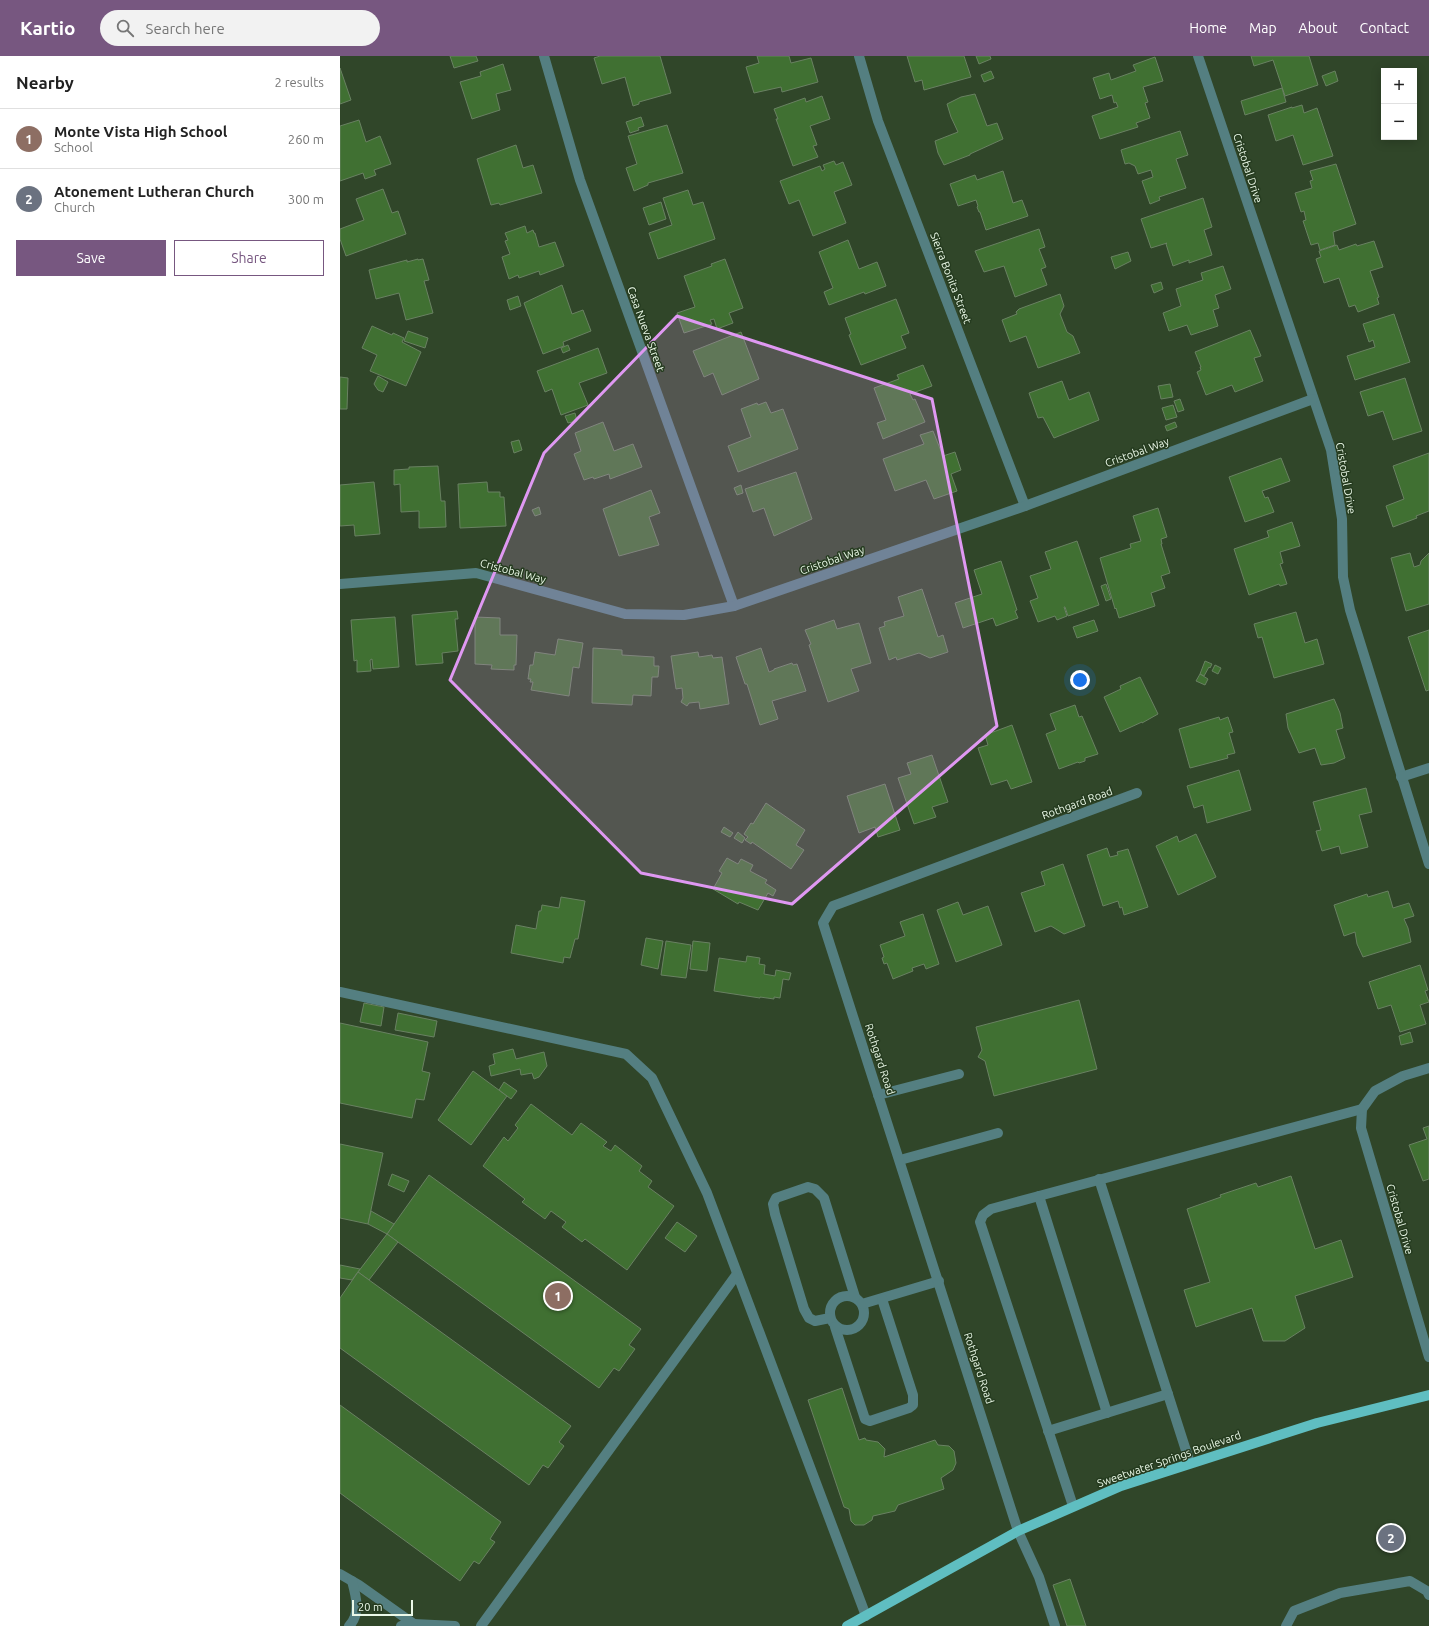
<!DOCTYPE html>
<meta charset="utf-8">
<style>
:root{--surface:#fff;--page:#f2f2f2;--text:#222;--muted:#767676;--line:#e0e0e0;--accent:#775780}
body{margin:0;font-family:Ubuntu,sans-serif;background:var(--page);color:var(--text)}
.controls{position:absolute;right:12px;top:12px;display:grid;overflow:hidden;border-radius:0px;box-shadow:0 2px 10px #0003}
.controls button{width:36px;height:36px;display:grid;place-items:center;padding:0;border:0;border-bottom:1px solid var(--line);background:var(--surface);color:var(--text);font:20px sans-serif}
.scale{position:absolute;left:12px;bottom:10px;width:61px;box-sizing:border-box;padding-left:4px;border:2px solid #ebf9e8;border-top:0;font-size:11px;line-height:14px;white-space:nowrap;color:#ebf9e8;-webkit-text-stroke:3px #253b1f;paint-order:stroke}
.you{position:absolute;left:740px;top:624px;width:14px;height:14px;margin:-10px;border:3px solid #fff;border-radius:50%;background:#1a73e8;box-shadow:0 0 0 6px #1a73e833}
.badge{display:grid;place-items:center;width:26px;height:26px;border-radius:50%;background:var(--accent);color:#fff;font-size:13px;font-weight:700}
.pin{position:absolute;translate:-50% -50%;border:2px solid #fff;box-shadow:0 1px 4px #0006}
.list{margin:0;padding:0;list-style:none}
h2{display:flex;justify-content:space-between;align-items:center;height:52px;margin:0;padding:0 16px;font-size:17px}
h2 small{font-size:13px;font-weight:400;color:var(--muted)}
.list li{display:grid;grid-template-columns:26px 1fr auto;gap:12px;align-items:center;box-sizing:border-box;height:60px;padding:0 16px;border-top:1px solid var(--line)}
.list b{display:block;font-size:15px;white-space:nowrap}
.list p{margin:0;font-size:13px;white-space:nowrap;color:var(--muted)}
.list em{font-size:13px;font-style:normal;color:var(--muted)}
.actions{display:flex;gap:8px;padding:12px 16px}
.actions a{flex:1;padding:9px 0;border:1px solid var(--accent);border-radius:0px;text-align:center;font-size:14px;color:var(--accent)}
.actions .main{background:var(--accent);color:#fff}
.icon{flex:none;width:22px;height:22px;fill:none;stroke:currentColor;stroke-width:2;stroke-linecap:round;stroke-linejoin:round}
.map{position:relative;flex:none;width:1089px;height:1570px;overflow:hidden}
header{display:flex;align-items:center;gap:24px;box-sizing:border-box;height:56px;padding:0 20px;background:var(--accent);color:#fff}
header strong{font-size:19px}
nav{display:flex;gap:22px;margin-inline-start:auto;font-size:14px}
.search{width:280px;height:36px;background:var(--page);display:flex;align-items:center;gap:10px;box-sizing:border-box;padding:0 14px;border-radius:22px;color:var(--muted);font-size:15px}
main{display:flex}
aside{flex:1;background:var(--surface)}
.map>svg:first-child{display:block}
</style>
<header>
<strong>Kartio</strong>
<div class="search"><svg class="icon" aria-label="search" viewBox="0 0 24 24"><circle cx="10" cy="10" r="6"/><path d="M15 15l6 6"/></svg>Search here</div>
<nav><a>Home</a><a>Map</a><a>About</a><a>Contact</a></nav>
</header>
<main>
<aside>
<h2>Nearby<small>2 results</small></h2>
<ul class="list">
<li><span class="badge" style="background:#8d6e63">1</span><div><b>Monte Vista High School</b><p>School</p></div><em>260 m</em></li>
<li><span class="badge" style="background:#6b7280">2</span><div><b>Atonement Lutheran Church</b><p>Church</p></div><em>300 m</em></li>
</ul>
<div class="actions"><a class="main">Save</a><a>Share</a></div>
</aside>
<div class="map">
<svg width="1089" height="1570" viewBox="0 0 1089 1570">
<rect width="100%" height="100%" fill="#304629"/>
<!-- building -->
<g fill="#407032" stroke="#698162">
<polygon points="110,0 136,0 138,5 114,12"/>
<polygon points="260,0 320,0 331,37 299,46 299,48 293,50 285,21 262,28 254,2"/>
<polygon points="417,0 449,0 451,7 471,2 478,26 442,36 441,31 414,37 406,11 419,7"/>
<polygon points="567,0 624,0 631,21 584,34 582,24 575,26"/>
<polygon points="636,0 650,0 651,3 639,8"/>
<polygon points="911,0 969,0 978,29 945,40 933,4 914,10"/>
<polygon points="815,1 823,25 803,31 808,46 805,47 810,62 796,67 798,71 760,83 752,60 778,51 776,46 774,47 772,39 760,43 753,22 769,17 771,24 796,15 793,9"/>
<polygon points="163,8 171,34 156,38 160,54 132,63 120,26 141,20 140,16"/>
<polygon points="0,12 11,44 0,48"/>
<polygon points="651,15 654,22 644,26 641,19"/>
<polygon points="995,15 998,25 986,30 982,20"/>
<polygon points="942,32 946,46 905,59 901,45"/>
<polygon points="635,38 647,70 657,67 663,83 630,98 630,99 604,109 598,97 595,85 618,76 611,61 607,48 621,41"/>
<polygon points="482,40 490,63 470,70 477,89 473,90 478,101 453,110 436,63 438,63 434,53 465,42 466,46"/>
<polygon points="962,49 964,57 977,52 993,100 963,109 953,79 936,85 928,59 952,51 952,52"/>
<polygon points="301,61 304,70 298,72 299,74 290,77 286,66"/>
<polygon points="19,64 26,86 40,80 51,108 34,114 36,119 25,123 23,117 0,125 0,70"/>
<polygon points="327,69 343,117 308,127 308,129 294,135 286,112 297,108 288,80"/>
<polygon points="840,75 848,99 836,103 846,132 819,141 820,144 810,148 802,125 813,121 811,114 798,118 795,110 789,107 785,108 781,94"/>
<polygon points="176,89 183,112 193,109 202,137 160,149 159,147 151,149 137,103"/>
<polygon points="494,105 496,109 503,106 512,129 494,136 506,167 473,180 459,144 449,148 440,125 480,110 482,115 485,113 483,109"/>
<polygon points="996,108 1016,168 993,176 995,189 980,194 978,187 971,189 963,165 966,164 964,155 961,156 955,137 972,132 970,125 973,124 970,115"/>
<polygon points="663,115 673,147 682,144 688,160 646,174 640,156 639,156 637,151 638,150 636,144 618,150 610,128 635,119 637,124"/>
<polygon points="43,133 52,157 58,155 66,178 6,200 0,183 0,173 24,164 16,143"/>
<polygon points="348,134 353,149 363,146 375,183 318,203 309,177 332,169 323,142"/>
<polygon points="863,142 872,171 864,174 872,199 849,207 849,204 833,210 826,188 827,187 811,192 801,163"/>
<polygon points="321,146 326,163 309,169 303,152"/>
<polygon points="185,170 187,177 193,174 194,177 195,177 199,191 215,186 224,210 200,219 199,215 179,222 178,219 169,223 162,201 170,198 165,185 168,184 165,177"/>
<polygon points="699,173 705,191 699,193 706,211 701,213 707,229 675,241 664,210 644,216 635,195"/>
<polygon points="508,184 519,213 537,206 546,230 525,238 524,236 489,249 484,236 493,232 479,196"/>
<polygon points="1034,185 1043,211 1030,215 1039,241 1037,242 1039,248 1018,256 1015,249 1009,251 999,222 984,227 976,203 981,201 979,195 997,189 999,194 1016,188 1017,190"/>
<polygon points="788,196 791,205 775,213 771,201"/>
<polygon points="78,203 78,204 83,203 89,224 84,225 93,257 66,264 59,237 36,243 29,214 67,204 67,206"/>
<polygon points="385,203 403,252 389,257 393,267 377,273 374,263 370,264 372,268 344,277 337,257 355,251 344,220 372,210 371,208"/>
<polygon points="883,210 891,233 875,239 879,252 873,254 878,270 851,279 847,269 829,275 823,257 841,250 836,233 863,224 861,217"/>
<polygon points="821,226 823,233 814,237 811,229"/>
<polygon points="222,229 232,258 243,254 251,275 223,286 224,290 203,298 184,247"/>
<polygon points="720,238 724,250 720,258 727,276 733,280 740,297 698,312 686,280 670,286 662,264 677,258 676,256 679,253"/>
<polygon points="178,240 181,250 170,254 167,244"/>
<polygon points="556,243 569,277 561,280 566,292 521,309 509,279 511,278 505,262"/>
<polygon points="1054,258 1070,306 1015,324 1007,300 1035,291 1033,284 1029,286 1023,268"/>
<polygon points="32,270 52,279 53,277 64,282 62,286 81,296 66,330 30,315 37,299 22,292"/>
<polygon points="910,274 921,300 914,302 923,325 895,336 892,329 866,339 857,316 861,314 860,311 861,311 855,296"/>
<polygon points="68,275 88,282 85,292 64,285"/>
<polygon points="401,276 419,323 382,339 373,317 364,321 353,295"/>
<polygon points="228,289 230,294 223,297 221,292"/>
<polygon points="258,292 267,317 239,327 248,349 221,359 212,333 205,336 197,315"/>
<polygon points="583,309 592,330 570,338 573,344 575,343 585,366 543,383 537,367 546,364 534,332 559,323 557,319"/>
<polygon points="38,320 48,326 43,336 38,334 34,328"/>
<polygon points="0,321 8,322 7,353 0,353"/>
<polygon points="1065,322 1082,375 1053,384 1043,355 1028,360 1020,336"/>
<polygon points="722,325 729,344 749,336 759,364 714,382 703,361 698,362 689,337"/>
<polygon points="830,328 833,341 821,343 818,330"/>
<polygon points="840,343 844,354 838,356 834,345"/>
<polygon points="426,346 431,357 443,353 458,393 398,416 388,390 411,381 401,353 417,347 418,349"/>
<polygon points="833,349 837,361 826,364 822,352"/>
<polygon points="235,357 237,365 228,367 225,360"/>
<polygon points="263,366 274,395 293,388 302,411 270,423 269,418 254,423 253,421 244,424 234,398 241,395 235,377"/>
<polygon points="835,366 837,371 827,375 825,370"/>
<polygon points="593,375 603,400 615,396 621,414 611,418 617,435 594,443 586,424 555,435 543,403 584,388 580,379"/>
<polygon points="179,384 182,394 174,397 171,386"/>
<polygon points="1089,397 1089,455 1076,460 1077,462 1053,471 1046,450 1064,443 1053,410"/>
<polygon points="941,402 950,425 922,435 925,442 928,441 934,456 905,466 889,421"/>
<polygon points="98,410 101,445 105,445 106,471 79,472 79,455 61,456 60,428 54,429 54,414 69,413 69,411"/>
<polygon points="456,416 472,463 434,480 424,452 413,456 405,433"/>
<polygon points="34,426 40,478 15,480 14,469 0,470 0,429"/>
<polygon points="147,426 148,436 160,436 160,441 164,441 166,470 120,472 118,428"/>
<polygon points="401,429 403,437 397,439 394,432"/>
<polygon points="311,434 320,457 309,461 319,489 279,500 263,453"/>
<polygon points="199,451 201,458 195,460 192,454"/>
<polygon points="818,452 827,481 821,483 822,488 821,488 830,517 821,520 825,532 811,537 815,550 779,562 776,552 775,553 760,502 791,492 790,488 801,485 793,460"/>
<polygon points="952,466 960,490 940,496 943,507 940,508 947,528 940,530 939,528 909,539 894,493 929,481 927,475"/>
<polygon points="737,485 759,549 728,560 725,551 724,551 727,560 717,564 715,560 698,566 690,545 698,542 690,520 711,513 705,496"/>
<polygon points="1070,497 1074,511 1080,509 1081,505 1089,497 1089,548 1066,555 1051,502"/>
<polygon points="661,505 677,554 675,555 678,562 656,570 653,562 623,572 615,547 642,538 634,514"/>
<polygon points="766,528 771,543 766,545 761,530"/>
<polygon points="582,533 598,581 603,579 608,596 590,602 579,597 557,604 556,601 549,604 539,572 545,570 544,566 564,560 558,541"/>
<polygon points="117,555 118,563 115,563 118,595 102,597 103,607 76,609 72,559"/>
<polygon points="956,556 965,587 977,583 984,608 934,622 922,581 918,582 914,568"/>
<polygon points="55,561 59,611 33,613 32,603 30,604 31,615 17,616 17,604 14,605 11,564"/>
<polygon points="135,561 160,562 160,579 177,579 176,609 174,609 174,614 151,613 152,609 135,608"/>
<polygon points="494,564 497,573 519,567 531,607 511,613 519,635 488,646 469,589 471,588 465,574"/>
<polygon points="754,564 758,575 737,582 733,571"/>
<polygon points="1089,574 1089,634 1086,635 1068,581"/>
<polygon points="218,583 243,587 239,612 233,611 229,640 191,634 193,626 190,626 191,623 188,623 190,609 193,609 195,596 215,599"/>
<polygon points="253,592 282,594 282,599 314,601 314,610 319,610 318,621 312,621 311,640 293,639 292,649 252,647"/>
<polygon points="421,592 429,616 434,614 434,613 452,607 453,609 457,608 466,635 432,645 438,663 420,669 407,628 405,628 396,601"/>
<polygon points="358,596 359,601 372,599 373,602 382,601 389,648 360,653 359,646 349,647 347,650 341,646 343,642 342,632 336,633 331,600"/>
<polygon points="865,605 872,608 870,612 869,611 864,620 860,618"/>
<polygon points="875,609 881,612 878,618 872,615"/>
<polygon points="860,618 868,623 865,629 856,625"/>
<polygon points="800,621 818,658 802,667 802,666 780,676 764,641 781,633 780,630"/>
<polygon points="994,643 1000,657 1003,672 996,674 1005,702 994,707 981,709 975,692 959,697 948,672 946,658"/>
<polygon points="735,649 739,661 742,660 758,698 745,702 745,705 739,707 738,706 719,713 706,678 716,674 710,658"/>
<polygon points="879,661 880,664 888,661 893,676 889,677 895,697 887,699 888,702 850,712 839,673"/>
<polygon points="672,669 692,726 671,733 667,724 651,729 638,692 648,689 645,679"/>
<polygon points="592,699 608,746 592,751 596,761 574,768 558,722 571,718 567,707"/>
<polygon points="899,714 911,754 867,767 863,749 854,752 847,730"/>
<polygon points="545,728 560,774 538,781 535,771 519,777 507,740"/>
<polygon points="1026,732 1032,756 1019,759 1028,791 1001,798 999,790 982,795 976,775 981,774 973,746"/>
<polygon points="426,747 465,774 456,789 464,794 451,813 412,786 411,788 405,784 408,781 404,778 411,767 413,768"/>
<polygon points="384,771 393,777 390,781 381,776"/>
<polygon points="398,776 405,782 402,787 394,782"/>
<polygon points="856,778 876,821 838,839 816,790 837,780 839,786"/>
<polygon points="767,792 770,801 778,799 777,796 788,793 808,851 784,859 782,851 780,852 778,845 763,850 747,799"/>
<polygon points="387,802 398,808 401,803 413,809 410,815 427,824 425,827 436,834 433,840 428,837 418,854 399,846 398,848 373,833 382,817 379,815"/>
<polygon points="723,808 745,870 724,878 711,870 695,876 681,837 705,829 701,816"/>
<polygon points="1048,835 1053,852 1069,847 1074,860 1064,863 1068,872 1071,886 1023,901 1017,888 1015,876 1004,880 994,849 1027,838 1028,841"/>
<polygon points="221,841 245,845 238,883 235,883 230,902 224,901 223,907 171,897 176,869 196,873 199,855 201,855 202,849 219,852"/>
<polygon points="618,846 623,859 648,850 662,889 616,906 597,854"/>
<polygon points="583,858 599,908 586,913 584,908 572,912 573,915 553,923 547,907 544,908 542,902 544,901 540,889 565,880 560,866"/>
<polygon points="306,882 323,885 318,913 301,909"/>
<polygon points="326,885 351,889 346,922 321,919"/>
<polygon points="353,885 370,887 367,915 350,913"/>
<polygon points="407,900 420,902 419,908 425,909 424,918 435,920 436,914 451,917 449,924 443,923 440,942 434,941 434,943 420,941 420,942 374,935 379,902 406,906"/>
<polygon points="1080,909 1088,934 1085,935 1089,946 1080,949 1086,968 1060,976 1051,949 1038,953 1029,926"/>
<polygon points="739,944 757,1013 654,1040 645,1005 638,1001 642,994 636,971"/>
<polygon points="24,947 44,951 41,970 20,966"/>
<polygon points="58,957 97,965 94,981 55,974"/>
<polygon points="0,967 88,986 82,1015 90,1017 84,1044 76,1043 72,1062 0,1047"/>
<polygon points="1070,976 1073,986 1061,989 1059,980"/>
<polygon points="173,993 176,1003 204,996 207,1010 199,1021 194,1023 192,1017 181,1019 180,1013 151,1020 149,1010 155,1008 153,998"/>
<polygon points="133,1015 167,1040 131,1089 98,1064"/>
<polygon points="164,1026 177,1035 171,1043 159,1034"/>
<polygon points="191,1048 232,1079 241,1067 267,1086 263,1090 271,1095 275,1089 302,1110 299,1115 312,1125 308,1131 334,1150 287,1214 245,1183 242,1186 222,1171 226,1166 211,1155 205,1163 182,1146 185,1143 143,1110 164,1081 168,1085 178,1072 175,1069"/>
<polygon points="1089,1070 1089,1123 1083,1125 1069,1089 1087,1083 1083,1072"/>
<polygon points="0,1088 43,1097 28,1168 0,1162"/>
<polygon points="52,1118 69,1125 64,1136 48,1129"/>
<polygon points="89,1119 301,1273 289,1289 295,1293 279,1315 274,1312 259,1332 47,1178"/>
<polygon points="951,1120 975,1193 1001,1184 1013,1221 955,1240 965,1272 945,1285 923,1285 912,1252 856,1271 844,1234 870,1226 847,1153 881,1141 880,1139 916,1127 918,1131"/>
<polygon points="31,1155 54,1168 47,1178 28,1168"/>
<polygon points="337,1166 357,1180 345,1196 325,1182"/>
<polygon points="47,1178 58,1186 29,1224 18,1216"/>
<polygon points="0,1209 20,1213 12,1224 0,1222"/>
<polygon points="18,1216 231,1370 219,1386 224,1390 208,1412 203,1409 189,1429 0,1292 0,1242"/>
<polygon points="502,1332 519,1384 525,1382 526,1384 538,1386 545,1393 544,1401 595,1384 598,1389 609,1390 614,1395 616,1407 613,1414 601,1422 604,1433 558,1449 555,1455 533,1460 532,1464 524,1469 515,1469 511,1465 509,1453 504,1451 468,1344"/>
<polygon points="0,1349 161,1466 150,1483 155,1486 139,1508 134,1505 120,1525 0,1437"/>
<polygon points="730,1523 746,1570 727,1570 713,1529"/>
</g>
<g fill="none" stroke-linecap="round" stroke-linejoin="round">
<!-- minor -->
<g stroke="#547f81" stroke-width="10">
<polyline points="204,0 240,124 394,550"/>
<polyline points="519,0 538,65 685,450"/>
<polyline points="858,0 991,394 1002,463 1003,521 1010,554 1089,808"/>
<polyline points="0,528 136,517 285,558 344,559 394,550 685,450 973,343"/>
<polyline points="1061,721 1089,712"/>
<polyline points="0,936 286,998 312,1022 367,1137 526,1560"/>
<polyline points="1089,1012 1063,1020 1035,1035 1022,1053 1021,1072 1089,1301"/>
<polyline points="538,1039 619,1018"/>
<polyline points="560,1104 658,1077"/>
<polyline points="759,1123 850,1407"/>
<polyline points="699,1140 767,1357"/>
<circle cx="507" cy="1257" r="17"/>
<polyline points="522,1248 599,1225"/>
<polyline points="490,1262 475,1265 469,1262 464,1253 435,1158 433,1148 436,1142 468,1131 475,1133 484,1142 515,1241"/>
<polyline points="495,1271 525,1363 530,1365 569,1352 573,1349 573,1339 542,1243"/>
<polyline points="708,1375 828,1338"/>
<polyline points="733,1450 640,1166 643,1159 651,1153 699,1140 1022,1053"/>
<polyline points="0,1518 19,1529 74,1568"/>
<path d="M 9,1570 C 21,1558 16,1540 12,1525"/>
<polyline points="61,1570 74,1568 115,1570"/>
<polyline points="141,1570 397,1218"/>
<polyline points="715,1570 699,1521 678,1475 483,867 493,850 797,737"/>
<polyline points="946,1570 954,1555 1000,1537 1070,1525 1087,1535 1089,1539"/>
</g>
<!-- major -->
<polyline stroke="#5fbec1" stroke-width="10" points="507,1570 678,1475 781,1430 977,1367 1089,1339"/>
</g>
<!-- marked area -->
<path fill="#df98f2" fill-opacity="0.2" stroke="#df98f2" stroke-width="3" stroke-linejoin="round" d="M 337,260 L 592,343 L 657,670 L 452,848 L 301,817 L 110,624 L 204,397 Z"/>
<g text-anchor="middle" stroke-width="3" stroke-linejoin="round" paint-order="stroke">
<!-- street labels -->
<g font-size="11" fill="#ebf9e8" stroke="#253b1f">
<text transform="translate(908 112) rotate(72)" y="4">Cristobal Drive</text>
<text transform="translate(611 222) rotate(69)" y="4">Sierra Bonita Street</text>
<text transform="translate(306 273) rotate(70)" y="4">Casa Nueva Street</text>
<text transform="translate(797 396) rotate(-20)" y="4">Cristobal Way</text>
<text transform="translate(1006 422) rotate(80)" y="4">Cristobal Drive</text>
<text transform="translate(492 504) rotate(-19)" y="4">Cristobal Way</text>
<text transform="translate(173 515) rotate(15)" y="4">Cristobal Way</text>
<text transform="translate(737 747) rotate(-20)" y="4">Rothgard Road</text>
<text transform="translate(540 1003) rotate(72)" y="4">Rothgard Road</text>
<text transform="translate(1060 1163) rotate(74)" y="4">Cristobal Drive</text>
<text transform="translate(639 1312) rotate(72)" y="4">Rothgard Road</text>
<text transform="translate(829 1403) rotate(-19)" y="4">Sweetwater Springs Boulevard</text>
</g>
</g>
</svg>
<div class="controls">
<button>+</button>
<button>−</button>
</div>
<div class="scale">20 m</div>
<div class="you"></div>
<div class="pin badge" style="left:218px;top:1240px;background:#8d6e63">1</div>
<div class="pin badge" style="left:1051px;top:1482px;background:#6b7280">2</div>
</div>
</main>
